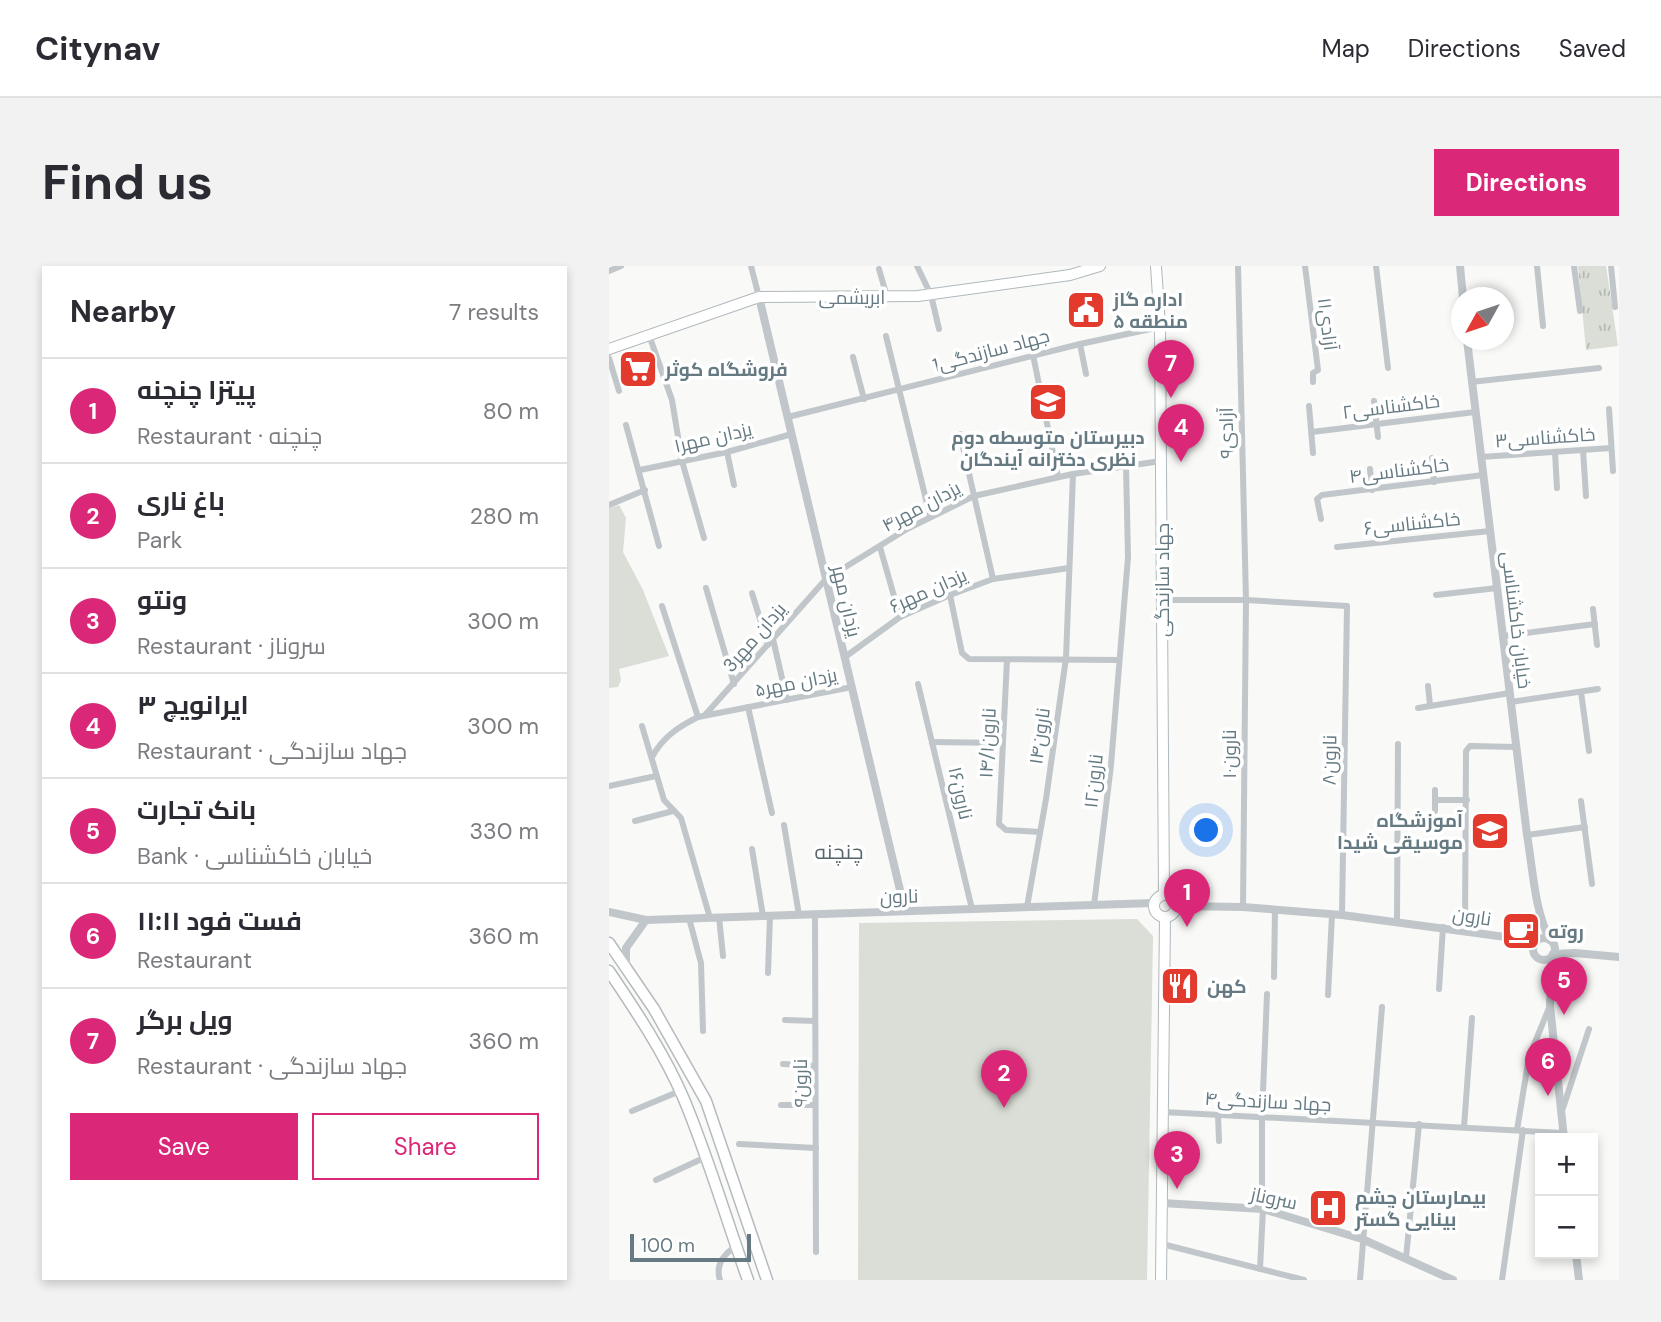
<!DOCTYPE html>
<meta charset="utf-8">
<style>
:root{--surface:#fff;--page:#f2f2f3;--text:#2b2b33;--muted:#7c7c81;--line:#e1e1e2;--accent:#db2777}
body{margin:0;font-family:"DM Sans",Cairo,sans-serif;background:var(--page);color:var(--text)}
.controls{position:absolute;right:21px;bottom:21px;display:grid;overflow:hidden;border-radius:0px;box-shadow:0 4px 10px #0003}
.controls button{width:63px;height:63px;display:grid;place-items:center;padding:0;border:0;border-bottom:2px solid var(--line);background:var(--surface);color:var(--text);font:35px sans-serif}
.compass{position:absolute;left:842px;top:21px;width:63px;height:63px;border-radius:50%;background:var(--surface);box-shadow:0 4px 10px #0003;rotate:230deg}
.scale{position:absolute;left:21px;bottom:18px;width:121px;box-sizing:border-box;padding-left:7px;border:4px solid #657a82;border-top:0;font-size:19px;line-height:24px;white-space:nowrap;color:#657a82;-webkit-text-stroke:5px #fff;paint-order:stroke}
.you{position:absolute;left:598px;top:565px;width:24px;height:24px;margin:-18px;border:5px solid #fff;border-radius:50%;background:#1a73e8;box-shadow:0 0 0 10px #1a73e833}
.badge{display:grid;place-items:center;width:46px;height:46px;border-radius:50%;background:var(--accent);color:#fff;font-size:23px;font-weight:700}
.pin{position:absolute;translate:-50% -58px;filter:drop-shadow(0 2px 4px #0008)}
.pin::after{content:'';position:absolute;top:37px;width:24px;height:21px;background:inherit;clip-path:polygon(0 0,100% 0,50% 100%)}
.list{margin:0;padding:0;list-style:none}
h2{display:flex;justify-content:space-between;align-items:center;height:91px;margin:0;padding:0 28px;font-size:30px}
h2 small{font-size:23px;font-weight:400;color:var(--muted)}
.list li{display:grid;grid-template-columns:46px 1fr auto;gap:21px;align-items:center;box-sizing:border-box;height:105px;padding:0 28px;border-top:2px solid var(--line)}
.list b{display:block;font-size:26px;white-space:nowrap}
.list p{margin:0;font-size:23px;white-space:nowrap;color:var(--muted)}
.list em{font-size:23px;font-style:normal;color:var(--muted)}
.actions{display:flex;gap:14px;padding:21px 28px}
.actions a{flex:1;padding:16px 0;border:2px solid var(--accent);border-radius:0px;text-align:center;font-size:24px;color:var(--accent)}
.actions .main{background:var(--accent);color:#fff}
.map{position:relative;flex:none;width:1010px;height:1014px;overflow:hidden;border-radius:0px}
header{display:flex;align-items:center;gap:42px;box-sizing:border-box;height:98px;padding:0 35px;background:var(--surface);border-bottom:2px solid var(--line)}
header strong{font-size:33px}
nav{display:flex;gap:38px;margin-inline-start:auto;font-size:24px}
.intro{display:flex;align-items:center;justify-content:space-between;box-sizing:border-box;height:168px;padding:0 42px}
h1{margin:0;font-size:49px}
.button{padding:18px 32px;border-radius:0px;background:var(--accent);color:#fff;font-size:24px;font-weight:700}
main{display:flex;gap:42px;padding:0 42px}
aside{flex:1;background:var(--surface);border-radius:0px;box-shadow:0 4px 10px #0003}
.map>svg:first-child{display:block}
</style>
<header>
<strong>Citynav</strong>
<nav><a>Map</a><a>Directions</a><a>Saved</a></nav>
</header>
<div class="intro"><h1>Find us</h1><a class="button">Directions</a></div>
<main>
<aside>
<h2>Nearby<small>7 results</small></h2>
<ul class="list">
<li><span class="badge">1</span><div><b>پیتزا چنچنه</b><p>Restaurant · چنچنه</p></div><em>80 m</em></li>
<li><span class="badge">2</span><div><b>باغ ناری</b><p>Park</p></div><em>280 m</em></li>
<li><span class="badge">3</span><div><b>ونتو</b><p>Restaurant · سروناز</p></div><em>300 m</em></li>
<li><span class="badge">4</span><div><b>ایرانویچ ٣</b><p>Restaurant · جهاد سازندگی</p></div><em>300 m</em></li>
<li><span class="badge">5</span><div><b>بانک تجارت</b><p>Bank · خیابان خاکشناسی</p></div><em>330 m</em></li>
<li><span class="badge">6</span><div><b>فست فود ۱۱:۱۱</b><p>Restaurant</p></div><em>360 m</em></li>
<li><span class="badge">7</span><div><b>ویل برگر</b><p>Restaurant · جهاد سازندگی</p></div><em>360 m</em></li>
</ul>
<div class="actions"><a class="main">Save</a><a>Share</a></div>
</aside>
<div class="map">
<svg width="1010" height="1014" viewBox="0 0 1010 1014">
<defs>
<pattern id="grass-tufts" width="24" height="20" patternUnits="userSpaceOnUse" patternTransform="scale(1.75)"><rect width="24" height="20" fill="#daded6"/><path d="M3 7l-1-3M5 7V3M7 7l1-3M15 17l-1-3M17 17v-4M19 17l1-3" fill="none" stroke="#b4b9b3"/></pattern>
</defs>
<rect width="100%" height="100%" fill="#f9f9f7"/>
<!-- grass -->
<polygon fill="url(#grass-tufts)" points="969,0 997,0 1009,80 977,84"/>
<!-- green -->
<g fill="#daded6">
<polygon points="10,239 17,252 14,286 34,324 60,390 10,403 12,414 9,421 0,422 0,242"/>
<polygon points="528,653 544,670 538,1014 249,1014 250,657"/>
</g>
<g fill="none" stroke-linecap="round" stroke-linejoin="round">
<!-- secondary casing -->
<g stroke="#b0b9bc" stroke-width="12">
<g id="secondary">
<polyline points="547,0 551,61 555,628"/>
<polyline points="0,83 150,31 309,30 461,9 491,0"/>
<circle cx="556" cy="640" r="11"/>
<polyline points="552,1014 556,651"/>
</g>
</g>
<!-- primary casing -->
<g stroke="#b4babd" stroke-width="13">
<g id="primary">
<polyline points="0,677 45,743 97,835 158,1014"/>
<path d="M 0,705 C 27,745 55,787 74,831 C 99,890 117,953 139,1014"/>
</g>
</g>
<!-- minor -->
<g stroke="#c0c6c9" stroke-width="6">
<polyline points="142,0 150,31"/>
<polyline points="308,0 322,29 330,63"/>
<polyline points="629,0 637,334 634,641"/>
<polyline points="696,0 709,104 704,107 704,116"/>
<polyline points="767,0 779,102"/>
<polyline points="928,0 934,60"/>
<polyline points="965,0 971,45"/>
<polyline points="1002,0 1006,41"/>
<polyline points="270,3 278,31"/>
<polyline points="0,5 12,0"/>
<polyline points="40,69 63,134 73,195 95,272"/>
<polyline points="277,70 321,250"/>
<polyline points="471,78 477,108"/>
<polyline points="424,89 449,211"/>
<polyline points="244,91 255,133"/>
<polyline points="0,92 10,125"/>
<polyline points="862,116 990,102"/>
<polyline points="765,135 769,171"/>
<polyline points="700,140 704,187"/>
<polyline points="1000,143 1004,205"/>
<polyline points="179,151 471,78 551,61"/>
<polyline points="17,159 50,280"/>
<polyline points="133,160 138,180"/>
<polyline points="703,166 866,146"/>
<polyline points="351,168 384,313"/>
<polyline points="974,184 977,230"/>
<polyline points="118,186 125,219"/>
<polyline points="946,186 948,222"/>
<polyline points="872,191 1002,182"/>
<polyline points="823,192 825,216"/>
<polyline points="761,203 763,224"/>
<polyline points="31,204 118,186 183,168"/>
<polyline points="0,239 36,224"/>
<polyline points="712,253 708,233 713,229 874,209"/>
<polyline points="271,281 291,351"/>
<polyline points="728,281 881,265"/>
<polyline points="97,322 125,418"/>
<polyline points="143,327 159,379"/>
<polyline points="341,329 353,387 360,393 510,394"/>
<polyline points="827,329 888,322"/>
<polyline points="553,334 637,334 738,340 733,649"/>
<polyline points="53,340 89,451"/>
<polyline points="984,343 988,379"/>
<polyline points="894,370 986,358"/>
<polyline points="164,373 178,434"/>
<polyline points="236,391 291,351 341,329 384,313 460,302"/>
<polyline points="398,394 390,558 397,564 431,566"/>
<polyline points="309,418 363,643"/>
<polyline points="819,420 821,439"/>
<polyline points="972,426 980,485"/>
<polyline points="902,436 989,423"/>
<polyline points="139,441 163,547"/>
<polyline points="809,442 901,427"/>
<polyline points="96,449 217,313 298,263 365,230 464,208 552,195"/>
<polyline points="33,460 55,534 72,552 101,652"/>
<polyline points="323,476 393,477"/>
<path d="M 43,491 C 54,471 69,461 89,451 L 243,421"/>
<polyline points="0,520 47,510"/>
<polyline points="826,534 858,534"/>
<polyline points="972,535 983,618"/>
<polyline points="826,545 826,524"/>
<polyline points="26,555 64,545"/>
<polyline points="175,559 190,649"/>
<polyline points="918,569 976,561"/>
<polyline points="143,583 154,650"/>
<polyline points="485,639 502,499 519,291 517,199"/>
<polyline points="418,641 437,533 457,392 464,208"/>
<polyline points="206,648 207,986"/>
<polyline points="110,651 114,690"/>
<polyline points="80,652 92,697 94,765"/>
<polyline points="788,655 789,478"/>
<polyline points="856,665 857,485 861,480 907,481"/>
<polyline points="159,707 161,650"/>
<polyline points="665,711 666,643"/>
<polyline points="830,723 834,661"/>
<polyline points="719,729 723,649"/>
<polyline points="176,754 206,755"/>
<polyline points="174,798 206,800"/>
<polyline points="172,839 206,839"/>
<polyline points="954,842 980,763"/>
<polyline points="23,845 71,825"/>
<polyline points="554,846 954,867"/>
<polyline points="609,849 610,875"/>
<polyline points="855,861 863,752"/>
<polyline points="908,864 920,791 940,742"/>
<polyline points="130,878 207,882"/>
<polyline points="47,914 97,891"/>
<polyline points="653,925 653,851 658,728"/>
<polyline points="553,978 695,1014"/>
<polyline points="797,992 810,858"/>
<polyline points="651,1003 654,943"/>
<path d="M 111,1014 C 106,999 115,988 127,980"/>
<polyline points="751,1014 773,741"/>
<polyline points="893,1014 914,864"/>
</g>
<!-- tertiary -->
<g stroke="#c0c6c9" stroke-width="8">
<polyline points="851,0 854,32"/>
<polyline points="150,31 296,645"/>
<path d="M 858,74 L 918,569 C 924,603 925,643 941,674"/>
<polyline points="567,640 634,641 733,649 926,675"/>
<polyline points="0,646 37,654 545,637"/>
<circle cx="935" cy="683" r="11"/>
<polyline points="944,688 966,687 1010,691"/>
<polyline points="943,690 941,740 955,872"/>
<polyline points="17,700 17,682 37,654"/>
<polyline points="553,937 654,943 753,973 844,1014"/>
<polyline points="967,988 970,1014"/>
</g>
<!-- secondary -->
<use href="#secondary" stroke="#fff" stroke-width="10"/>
<!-- primary -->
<use href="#primary" stroke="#fff" stroke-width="10"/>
</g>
<!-- icons -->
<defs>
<g id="civic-square" transform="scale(2.0125)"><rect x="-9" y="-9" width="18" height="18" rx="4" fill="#e23b2e" stroke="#fff"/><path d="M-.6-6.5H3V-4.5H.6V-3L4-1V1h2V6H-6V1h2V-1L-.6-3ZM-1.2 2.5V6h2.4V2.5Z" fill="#fff"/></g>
<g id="supermarket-square" transform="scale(2.0125)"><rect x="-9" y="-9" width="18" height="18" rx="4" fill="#e23b2e" stroke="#fff"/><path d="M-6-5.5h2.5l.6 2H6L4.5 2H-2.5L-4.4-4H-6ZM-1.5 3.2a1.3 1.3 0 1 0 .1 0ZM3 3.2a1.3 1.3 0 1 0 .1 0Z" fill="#fff"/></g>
<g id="school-square" transform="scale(2.0125)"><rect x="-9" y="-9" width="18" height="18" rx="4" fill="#e23b2e" stroke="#fff"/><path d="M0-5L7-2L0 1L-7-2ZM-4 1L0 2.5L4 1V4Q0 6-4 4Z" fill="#fff"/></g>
<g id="cafe-square" transform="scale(2.0125)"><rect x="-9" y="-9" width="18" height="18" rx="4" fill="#e23b2e" stroke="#fff"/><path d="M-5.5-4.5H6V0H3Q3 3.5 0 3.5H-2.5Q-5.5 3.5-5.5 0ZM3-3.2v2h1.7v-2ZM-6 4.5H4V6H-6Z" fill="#fff"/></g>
<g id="restaurant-square" transform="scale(2.0125)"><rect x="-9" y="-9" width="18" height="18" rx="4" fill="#e23b2e" stroke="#fff"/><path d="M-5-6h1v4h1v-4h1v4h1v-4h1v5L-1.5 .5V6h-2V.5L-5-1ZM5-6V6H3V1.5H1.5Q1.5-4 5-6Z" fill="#fff"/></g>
<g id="hospital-square" transform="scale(2.0125)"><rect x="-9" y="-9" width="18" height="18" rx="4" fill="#e23b2e" stroke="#fff"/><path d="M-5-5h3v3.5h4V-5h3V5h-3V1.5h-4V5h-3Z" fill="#fff"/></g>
</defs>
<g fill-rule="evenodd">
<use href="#civic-square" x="477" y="44"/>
<use href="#supermarket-square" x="29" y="103"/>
<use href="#school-square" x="439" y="136"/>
<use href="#school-square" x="881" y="565"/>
<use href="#cafe-square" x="912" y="665"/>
<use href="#restaurant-square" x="571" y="720"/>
<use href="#hospital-square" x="719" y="942"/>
</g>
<g text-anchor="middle" stroke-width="7" stroke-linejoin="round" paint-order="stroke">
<!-- street labels -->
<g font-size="19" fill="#657a82" stroke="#fff">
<text x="243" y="38">ابریشمی</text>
<text transform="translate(719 58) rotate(83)" y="7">آزادی۱۱</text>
<text transform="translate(382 84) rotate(-15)" y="7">1جهاد سازندگی</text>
<text transform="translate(782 140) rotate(-7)" y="7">خاکشناسی۲</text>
<text transform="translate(617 167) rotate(-91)" y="7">آزادی۹</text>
<text transform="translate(104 171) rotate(-13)" y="7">یزدان مهر۱</text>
<text transform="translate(936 171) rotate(-4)" y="7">خاکشناسی۳</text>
<text transform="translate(790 204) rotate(-7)" y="7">خاکشناسی۴</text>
<text transform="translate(312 240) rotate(-28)" y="7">یزدان مهر۴</text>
<text transform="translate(803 257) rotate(-6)" y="7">خاکشناسی۶</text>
<text transform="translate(553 314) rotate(-90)" y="7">جهاد سازندگی</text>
<text transform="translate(319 324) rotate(-24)" y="7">یزدان مهر۶</text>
<text transform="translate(238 335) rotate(77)" y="7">یزدان مهر</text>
<text transform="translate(908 354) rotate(83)" y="7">خیابان خاکشناسی</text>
<text transform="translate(145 371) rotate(-49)" y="7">3یزدان مهر</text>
<text transform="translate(187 416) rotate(-11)" y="7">یزدان مهر۵</text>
<text transform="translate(430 470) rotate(-82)" y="7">نارون۱۴</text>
<text transform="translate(378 477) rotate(-87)" y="7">۱۴/۱نارون</text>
<text transform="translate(620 488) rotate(-90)" y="7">نارون۱۰</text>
<text transform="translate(720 494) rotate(-89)" y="7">نارون۸</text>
<text transform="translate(484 515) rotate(-84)" y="7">نارون۱۲</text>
<text transform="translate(352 527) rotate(77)" y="7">نارون۱۶</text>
<text transform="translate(290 630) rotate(-2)" y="7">نارون</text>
<text transform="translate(863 650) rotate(8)" y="7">نارون</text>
<text transform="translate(191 817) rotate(-90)" y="7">نارون۹</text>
<text transform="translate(659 835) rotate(3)" y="7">جهاد سازندگی۴</text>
<text transform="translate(665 932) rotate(12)" y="7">سروناز</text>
</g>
<!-- poi labels -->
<g font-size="19" font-weight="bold" fill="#657a82" stroke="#fff" text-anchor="start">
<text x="504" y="40">اداره گاز<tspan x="504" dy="22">منطقه ۵</tspan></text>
<text x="56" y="110">فروشگاه کوثر</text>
<text x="439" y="178" text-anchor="middle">دبیرستان متوسطه دوم<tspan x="439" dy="22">نظری دخترانه آیندگان</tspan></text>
<text x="854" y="561" text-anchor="end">آموزشگاه<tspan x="854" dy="22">موسیقی شیدا</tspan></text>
<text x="939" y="672">روته</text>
<text x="598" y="727">کهن</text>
<text x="746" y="938">بیمارستان چشم<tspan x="746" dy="22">بینایی گستر</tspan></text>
</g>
<!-- neighbourhood labels -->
<g font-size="21" fill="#57676d" stroke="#fff">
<text x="230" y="593">چنچنه</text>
</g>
</g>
</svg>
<div class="controls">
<button>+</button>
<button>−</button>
</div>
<svg class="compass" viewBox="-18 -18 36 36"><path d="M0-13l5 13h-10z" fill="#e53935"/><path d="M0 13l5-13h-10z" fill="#7c7c81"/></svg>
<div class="scale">100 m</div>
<div class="you"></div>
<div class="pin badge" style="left:578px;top:661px">1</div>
<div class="pin badge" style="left:395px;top:842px">2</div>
<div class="pin badge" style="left:568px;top:923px">3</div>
<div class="pin badge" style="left:572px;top:196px">4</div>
<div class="pin badge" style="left:955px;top:749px">5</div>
<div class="pin badge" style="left:939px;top:830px">6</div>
<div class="pin badge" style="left:562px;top:132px">7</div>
</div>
</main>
